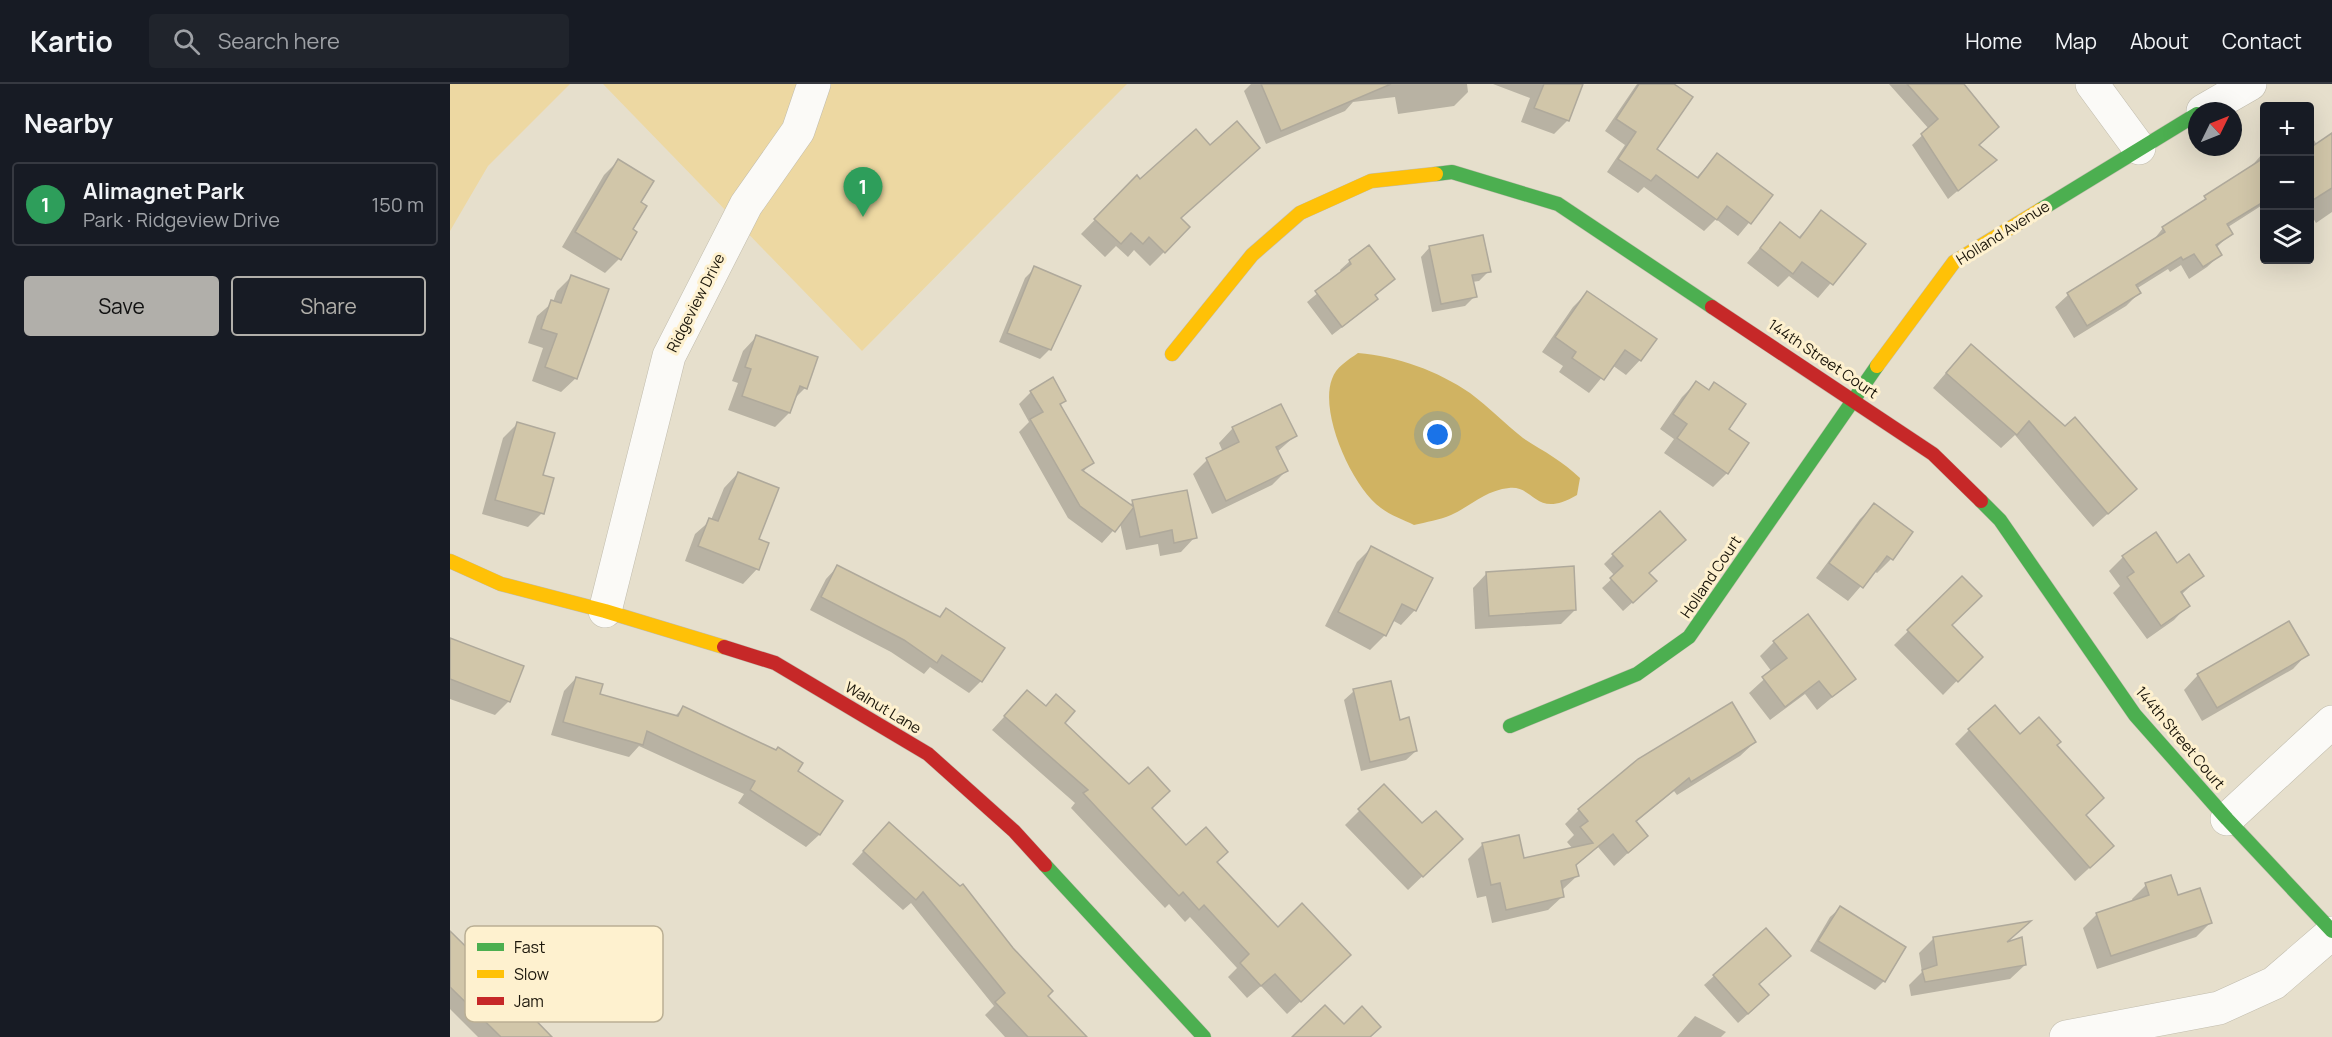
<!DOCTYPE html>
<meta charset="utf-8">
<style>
:root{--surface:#171b24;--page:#20242c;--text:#f1f3f6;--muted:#9ea1a6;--line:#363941;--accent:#b1afaa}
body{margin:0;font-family:Manrope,sans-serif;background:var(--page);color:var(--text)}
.controls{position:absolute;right:18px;top:18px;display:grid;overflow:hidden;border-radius:6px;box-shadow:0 6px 24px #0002}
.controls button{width:54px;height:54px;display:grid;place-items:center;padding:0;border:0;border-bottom:2px solid var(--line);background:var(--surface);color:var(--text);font:30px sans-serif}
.compass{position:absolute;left:1738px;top:18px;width:54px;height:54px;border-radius:50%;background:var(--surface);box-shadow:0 6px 24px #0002;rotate:47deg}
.you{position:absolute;left:988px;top:351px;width:21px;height:21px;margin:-15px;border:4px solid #fff;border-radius:50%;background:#1a73e8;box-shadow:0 0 0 9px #1a73e833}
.badge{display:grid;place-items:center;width:39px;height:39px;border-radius:50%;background:var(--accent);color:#fff;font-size:20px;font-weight:700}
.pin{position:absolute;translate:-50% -50px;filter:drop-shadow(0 2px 3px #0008)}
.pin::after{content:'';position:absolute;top:32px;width:21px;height:18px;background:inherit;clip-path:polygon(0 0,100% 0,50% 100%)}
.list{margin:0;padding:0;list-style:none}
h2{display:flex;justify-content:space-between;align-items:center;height:78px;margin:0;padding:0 24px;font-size:26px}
h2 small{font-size:20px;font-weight:400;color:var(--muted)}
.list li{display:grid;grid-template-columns:39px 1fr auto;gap:18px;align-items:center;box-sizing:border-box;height:84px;margin:0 12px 12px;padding:0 12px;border:2px solid var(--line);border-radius:6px}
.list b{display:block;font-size:22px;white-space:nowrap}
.list p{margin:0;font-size:20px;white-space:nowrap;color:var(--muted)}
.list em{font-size:20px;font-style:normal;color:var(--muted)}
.actions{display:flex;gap:12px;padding:18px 24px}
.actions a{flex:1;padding:14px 0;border:2px solid var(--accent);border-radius:6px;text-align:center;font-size:21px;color:var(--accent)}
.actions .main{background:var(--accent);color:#111}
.icon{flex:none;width:33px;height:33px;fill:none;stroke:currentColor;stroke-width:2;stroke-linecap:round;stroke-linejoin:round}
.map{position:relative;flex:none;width:1882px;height:953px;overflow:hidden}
header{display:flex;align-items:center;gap:36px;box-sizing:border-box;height:84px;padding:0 30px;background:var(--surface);border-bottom:2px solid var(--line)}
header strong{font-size:28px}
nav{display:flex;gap:33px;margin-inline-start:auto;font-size:21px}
.search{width:420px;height:54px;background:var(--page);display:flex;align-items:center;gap:15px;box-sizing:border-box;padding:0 21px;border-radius:6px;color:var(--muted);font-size:22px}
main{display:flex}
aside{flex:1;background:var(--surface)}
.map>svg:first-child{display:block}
</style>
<header>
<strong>Kartio</strong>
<div class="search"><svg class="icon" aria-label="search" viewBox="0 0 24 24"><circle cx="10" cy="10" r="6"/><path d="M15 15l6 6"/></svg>Search here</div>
<nav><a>Home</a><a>Map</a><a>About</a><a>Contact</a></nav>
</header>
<main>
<aside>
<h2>Nearby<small></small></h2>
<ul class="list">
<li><span class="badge" style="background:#2e9e5b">1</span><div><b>Alimagnet Park</b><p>Park · Ridgeview Drive</p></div><em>150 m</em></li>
</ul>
<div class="actions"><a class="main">Save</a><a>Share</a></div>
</aside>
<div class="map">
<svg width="1882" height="953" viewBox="0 0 1882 953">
<rect width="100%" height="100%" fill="#e6dfcc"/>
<!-- green -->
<g fill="#edd8a2">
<polygon points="0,0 120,0 38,82 0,147"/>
<polygon points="153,0 677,0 412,267"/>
</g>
<!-- water -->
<path fill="#d0b362" d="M 908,269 C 947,272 988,287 1020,309 C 1039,323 1055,340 1073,354 C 1093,367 1113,377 1130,394 L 1127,411 C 1085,436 1085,401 1059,404 C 1036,406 1021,422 1001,431 C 990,436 976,438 964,441 C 954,436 940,431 931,424 C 902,403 869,329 882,295 C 886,283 898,276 908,269 Z"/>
<!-- shadow -->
<g fill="#0003">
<polygon points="801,0 1017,0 1018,8 1004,22 948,30 945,13 903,18 895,27 816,60 794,7"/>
<polygon points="1043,0 1132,0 1118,36 1104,50 1071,38 1080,14"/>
<polygon points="1187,0 1221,0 1205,66 1246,94 1267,71 1321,112 1288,152 1266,135 1254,147 1194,103 1188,109 1157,88 1175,61 1155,47"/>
<polygon points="1439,0 1500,0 1527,62 1544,76 1498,115 1462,61 1479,45"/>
<polygon points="1882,50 1882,128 1866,139 1860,129 1860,59 1864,56 1867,61"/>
<polygon points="1814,68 1814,120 1778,143 1781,149 1766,164 1770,171 1757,183 1739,195 1731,181 1720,188 1718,185 1686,205 1689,209 1676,222 1624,254 1605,223 1618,211 1701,159 1713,144 1798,86"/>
<polygon points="168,77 181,146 169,175 155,189 112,163 154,91"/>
<polygon points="690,97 730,134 714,168 700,182 684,166 678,173 666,162 655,173 631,150 673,107"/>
<polygon points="1372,128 1414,160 1368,214 1339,192 1328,203 1297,179 1330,140 1348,154"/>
<polygon points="980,163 1039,187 1029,197 1022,198 1025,212 1015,222 982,228 971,173"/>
<polygon points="900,177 943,195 924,212 926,215 917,224 882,251 857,218 892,189 890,186"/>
<polygon points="585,184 600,265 590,275 549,258 575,194"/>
<polygon points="121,193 126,294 111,308 82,297 93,264 78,259 87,232 103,218 107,207"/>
<polygon points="1137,209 1190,276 1176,291 1162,281 1139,309 1109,288 1113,282 1092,268 1123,223"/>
<polygon points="307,252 355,304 343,316 339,329 325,343 278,326 288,299 282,297 293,267"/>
<polygon points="1507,276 1685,405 1643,443 1565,351 1551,364 1483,304"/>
<polygon points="1246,299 1258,307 1264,300 1277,346 1277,389 1263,403 1214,369 1224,355 1210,345 1232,313"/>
<polygon points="581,308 614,317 610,322 642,378 633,388 679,422 683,418 745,453 731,468 710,472 708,460 676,466 670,439 652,459 618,434 569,348 579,338 569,320"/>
<polygon points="67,340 92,392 92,429 78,443 32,430 53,354"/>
<polygon points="783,344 845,352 827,368 836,387 822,401 762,430 743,390 757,376 773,368 769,359"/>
<polygon points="288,389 307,456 317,460 307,485 293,500 235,477 245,450 261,436 274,404"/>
<polygon points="1424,421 1461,449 1441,475 1427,489 1424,487 1398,517 1366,494 1410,435"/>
<polygon points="921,464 965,526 951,541 942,536 934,552 920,566 875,542 907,478"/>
<polygon points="1163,471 1198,490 1196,506 1173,527 1152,504 1165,492 1154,480"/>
<polygon points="1673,473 1727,481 1752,491 1731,511 1738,521 1724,536 1697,555 1663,509 1670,502 1659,487"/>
<polygon points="388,482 489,534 496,526 531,597 519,609 480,583 474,590 441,568 360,526 376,495"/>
<polygon points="1037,489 1125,526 1111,540 1025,545 1023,504"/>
<polygon points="1512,494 1500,542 1530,573 1493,611 1444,561"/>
<polygon points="0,555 59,617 45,631 0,615"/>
<polygon points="1324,558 1404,595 1367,626 1355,610 1320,636 1299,609 1322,588 1310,572"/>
<polygon points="1857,570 1843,585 1752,637 1734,606 1748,591"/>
<polygon points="126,594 148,611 224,633 233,624 346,688 391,717 369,751 356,763 288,719 294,710 189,662 179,673 101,651 114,607"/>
<polygon points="904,607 949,637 966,667 956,676 911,687 894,616"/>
<polygon points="577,608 613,639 736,763 766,779 828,845 886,884 837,930 811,902 797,914 778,893 787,884 740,833 735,838 719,820 715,824 621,724 625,719 542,646"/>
<polygon points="1519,646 1570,652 1606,661 1634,732 1648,776 1625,797 1505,660"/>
<polygon points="1305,658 1290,672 1227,711 1224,707 1185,739 1196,752 1164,782 1148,763 1125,782 1127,792 1111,807 1113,812 1098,826 1042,839 1036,812 1027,814 1018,775 1032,761 1073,776 1123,765 1117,758 1124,751 1115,740 1129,726"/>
<polygon points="934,702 972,741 1011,755 958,806 895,741"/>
<polygon points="428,751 596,912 634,953 555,953 535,931 544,922 461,819 453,826 402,780"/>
<polygon points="1696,801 1727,813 1760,839 1746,853 1647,885 1633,844 1647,830 1683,818 1682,815"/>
<polygon points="1390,824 1434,897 1425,906 1360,867 1380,833"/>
<polygon points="1484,854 1554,861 1575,881 1560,895 1461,912 1459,901 1472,888 1469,869"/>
<polygon points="0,863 101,953 28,953 0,925"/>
<polygon points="1264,892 1308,900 1308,921 1288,939 1254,901"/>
<polygon points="1245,932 1276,948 1271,953 1227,953"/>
</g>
<!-- building -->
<g fill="#d1c6a9" stroke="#afa99b" stroke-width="1.5">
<polygon points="811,0 941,0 831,47"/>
<polygon points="1094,0 1133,0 1119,37 1084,24"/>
<polygon points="1189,0 1224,0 1243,13 1207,65 1248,94 1267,69 1323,111 1301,140 1277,122 1267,136 1206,91 1201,97 1168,75 1186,48 1166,35"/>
<polygon points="1457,0 1514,0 1549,43 1529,61 1547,76 1508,107 1471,50 1488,35"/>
<polygon points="787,37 810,64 731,134 740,143 715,169 699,153 693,160 681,149 671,160 644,135 687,91 690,95 746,45 760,61"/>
<polygon points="1882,49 1882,104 1860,118 1860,64"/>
<polygon points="1815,73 1815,117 1777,140 1783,150 1766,161 1772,171 1753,183 1744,170 1733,176 1731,173 1686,201 1691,209 1637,242 1617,209 1715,148 1712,143 1756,115 1754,112"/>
<polygon points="168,75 204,97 191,118 197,122 183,145 187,148 171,176 125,148"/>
<polygon points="1371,126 1416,160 1383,201 1352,178 1343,190 1310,164 1330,138 1350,154"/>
<polygon points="1033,151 1041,188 1022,191 1027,213 991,220 979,162"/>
<polygon points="919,161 945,195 925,211 928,215 892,243 865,207 901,180 899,176"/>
<polygon points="584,182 631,202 601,266 557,249"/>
<polygon points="121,191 159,205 127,295 95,283 107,250 91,245 101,216 111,219"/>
<polygon points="1137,207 1207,255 1191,277 1175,266 1154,296 1122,274 1126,268 1105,253"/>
<polygon points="306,251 368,273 357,305 350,302 340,329 292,312 301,285 295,283"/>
<polygon points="1521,260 1615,342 1625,333 1687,405 1658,430 1579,337 1567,351 1496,289"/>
<polygon points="603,293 616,317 610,320 644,379 632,386 684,423 665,448 630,422 580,335 593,328 580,307"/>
<polygon points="1246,297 1259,306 1264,298 1296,320 1279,345 1299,359 1278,390 1227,354 1237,340 1223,330"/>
<polygon points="831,320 847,352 826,363 838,387 776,417 756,374 789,358 782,343"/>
<polygon points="67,338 105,349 93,391 104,394 94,430 45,416"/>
<polygon points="288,388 329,404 309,455 319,459 309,486 248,462 259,434 268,437"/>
<polygon points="737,406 747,454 724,459 722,446 690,453 682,416"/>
<polygon points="1424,419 1463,448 1443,476 1437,472 1413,504 1379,479"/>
<polygon points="1210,427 1236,456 1199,489 1207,497 1183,519 1160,494 1173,482 1162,470"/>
<polygon points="1706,448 1727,479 1739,470 1754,492 1731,508 1740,522 1711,542 1677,493 1684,488 1672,472"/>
<polygon points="921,462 983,494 966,527 952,520 936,552 888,528"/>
<polygon points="387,481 490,533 496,524 555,564 532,598 492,571 487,579 454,556 371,513"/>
<polygon points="1124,482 1126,526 1039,532 1036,488"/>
<polygon points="1512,492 1532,512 1502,541 1533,573 1508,598 1457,546"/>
<polygon points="1358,530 1406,595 1382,613 1369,597 1335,623 1312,593 1337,574 1323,557"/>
<polygon points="1839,537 1859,571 1767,624 1747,590"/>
<polygon points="0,554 74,582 60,618 0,595"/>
<polygon points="126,593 153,600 150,610 228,632 233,622 326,666 328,663 353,679 348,687 393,717 370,751 300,706 305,697 197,647 193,661 113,638"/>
<polygon points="941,597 950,636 959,633 967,667 920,678 903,605"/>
<polygon points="577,606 596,622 606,610 625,627 615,639 679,700 698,683 720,707 702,724 736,761 756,743 778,768 767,778 828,843 852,819 901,871 851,918 825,890 811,902 790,879 799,870 754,821 749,826 733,808 729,812 633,709 638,706 554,632"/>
<polygon points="1282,618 1306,658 1241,698 1239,694 1186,737 1198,752 1178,769 1163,750 1126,781 1129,792 1111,797 1114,813 1056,826 1050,799 1041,801 1032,759 1069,751 1074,774 1143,759 1130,743 1138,737 1128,725 1188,675"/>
<polygon points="1545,621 1570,650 1589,633 1611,658 1607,661 1654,714 1636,731 1664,762 1640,784 1518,645"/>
<polygon points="934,700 972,739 986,727 1013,755 973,793 908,725"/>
<polygon points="439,738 510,802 513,800 563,864 603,907 598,912 637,953 578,953 545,918 555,909 473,808 466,816 413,767"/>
<polygon points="1721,791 1728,811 1750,804 1762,839 1661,872 1646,829 1699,811 1695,799"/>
<polygon points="1390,822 1456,863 1435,898 1368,857"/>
<polygon points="1581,837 1557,858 1572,853 1576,881 1475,898 1472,886 1487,881 1483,853"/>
<polygon points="1316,844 1341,872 1309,900 1319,911 1298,930 1263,891"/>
<polygon points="0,847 67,913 65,915 102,953 51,953 0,903"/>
<polygon points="875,921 894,940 912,922 931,943 920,953 842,953"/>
</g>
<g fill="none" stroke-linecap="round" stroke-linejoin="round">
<!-- street casing -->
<g stroke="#c1bcad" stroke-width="34">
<g id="street">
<polyline points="1642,0 1689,64"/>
<polyline points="1753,27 1800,0"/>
<polyline points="155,527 219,272 296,121 348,47 364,0"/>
<polyline points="1777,735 1882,638"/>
<polyline points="1616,953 1769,924 1824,899 1882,849"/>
</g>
</g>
<!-- fast casing -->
<g stroke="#c1bcad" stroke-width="15">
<g id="fast">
<polyline points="986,90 1002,88 1108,120 1262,223"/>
<polyline points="1590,126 1747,30"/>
<polyline points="1531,417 1550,436 1685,631 1777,735 1882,847"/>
<polyline points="1060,642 1187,590 1239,553 1427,282"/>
<polyline points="595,781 754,953"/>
</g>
</g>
<!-- slow casing -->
<g stroke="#c1bcad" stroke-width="15">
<g id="slow">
<polyline points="722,270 802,171 850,129 921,97 986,90"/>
<polyline points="1427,282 1504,178 1590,126"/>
<polyline points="0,477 51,500 155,527 274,563"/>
</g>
</g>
<!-- jam casing -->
<g stroke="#c1bcad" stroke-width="15">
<g id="jam">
<polyline points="1262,223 1483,370 1531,417"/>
<polyline points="274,563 325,579 478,670 564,747 595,781"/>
</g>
</g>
<!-- street -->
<use href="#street" stroke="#fbfaf7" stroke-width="33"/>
<!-- fast -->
<use href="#fast" stroke="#4caf50" stroke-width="14"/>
<!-- slow -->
<use href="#slow" stroke="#ffc107" stroke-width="14"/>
<!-- jam -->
<use href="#jam" stroke="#c62828" stroke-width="14"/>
</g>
<g text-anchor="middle" stroke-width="6" stroke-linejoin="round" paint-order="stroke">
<!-- street labels -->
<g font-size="15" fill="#1b160a" stroke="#fef1cf">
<text transform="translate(1553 149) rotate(-32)" y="5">Holland Avenue</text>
<text transform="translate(246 219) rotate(-63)" y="5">Ridgeview Drive</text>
<text transform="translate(1373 275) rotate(34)" y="5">144th Street Court</text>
<text transform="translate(1261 493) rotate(-56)" y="5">Holland Court</text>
<text transform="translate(433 624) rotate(31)" y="5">Walnut Lane</text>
<text transform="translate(1730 654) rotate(50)" y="5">144th Street Court</text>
</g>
</g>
<!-- legend -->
<rect x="15" y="842" width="198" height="96" rx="9" fill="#fef1cf" stroke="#baaf94" stroke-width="1.5"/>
<rect x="27" y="859" width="27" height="8" fill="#4caf50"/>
<rect x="27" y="886" width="27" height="8" fill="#ffc107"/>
<rect x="27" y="913" width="27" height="8" fill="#c62828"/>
<g font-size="16" fill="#1b160a">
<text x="64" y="869">Fast</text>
<text x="64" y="896">Slow</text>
<text x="64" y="923">Jam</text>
</g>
</svg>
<div class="controls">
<button>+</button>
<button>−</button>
<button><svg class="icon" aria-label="layers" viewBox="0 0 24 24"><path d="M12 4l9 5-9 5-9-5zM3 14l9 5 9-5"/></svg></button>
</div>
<svg class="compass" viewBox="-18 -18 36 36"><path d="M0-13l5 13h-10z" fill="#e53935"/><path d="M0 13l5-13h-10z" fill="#9ea1a6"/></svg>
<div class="you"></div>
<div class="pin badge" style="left:413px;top:133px;background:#2e9e5b">1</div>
</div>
</main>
